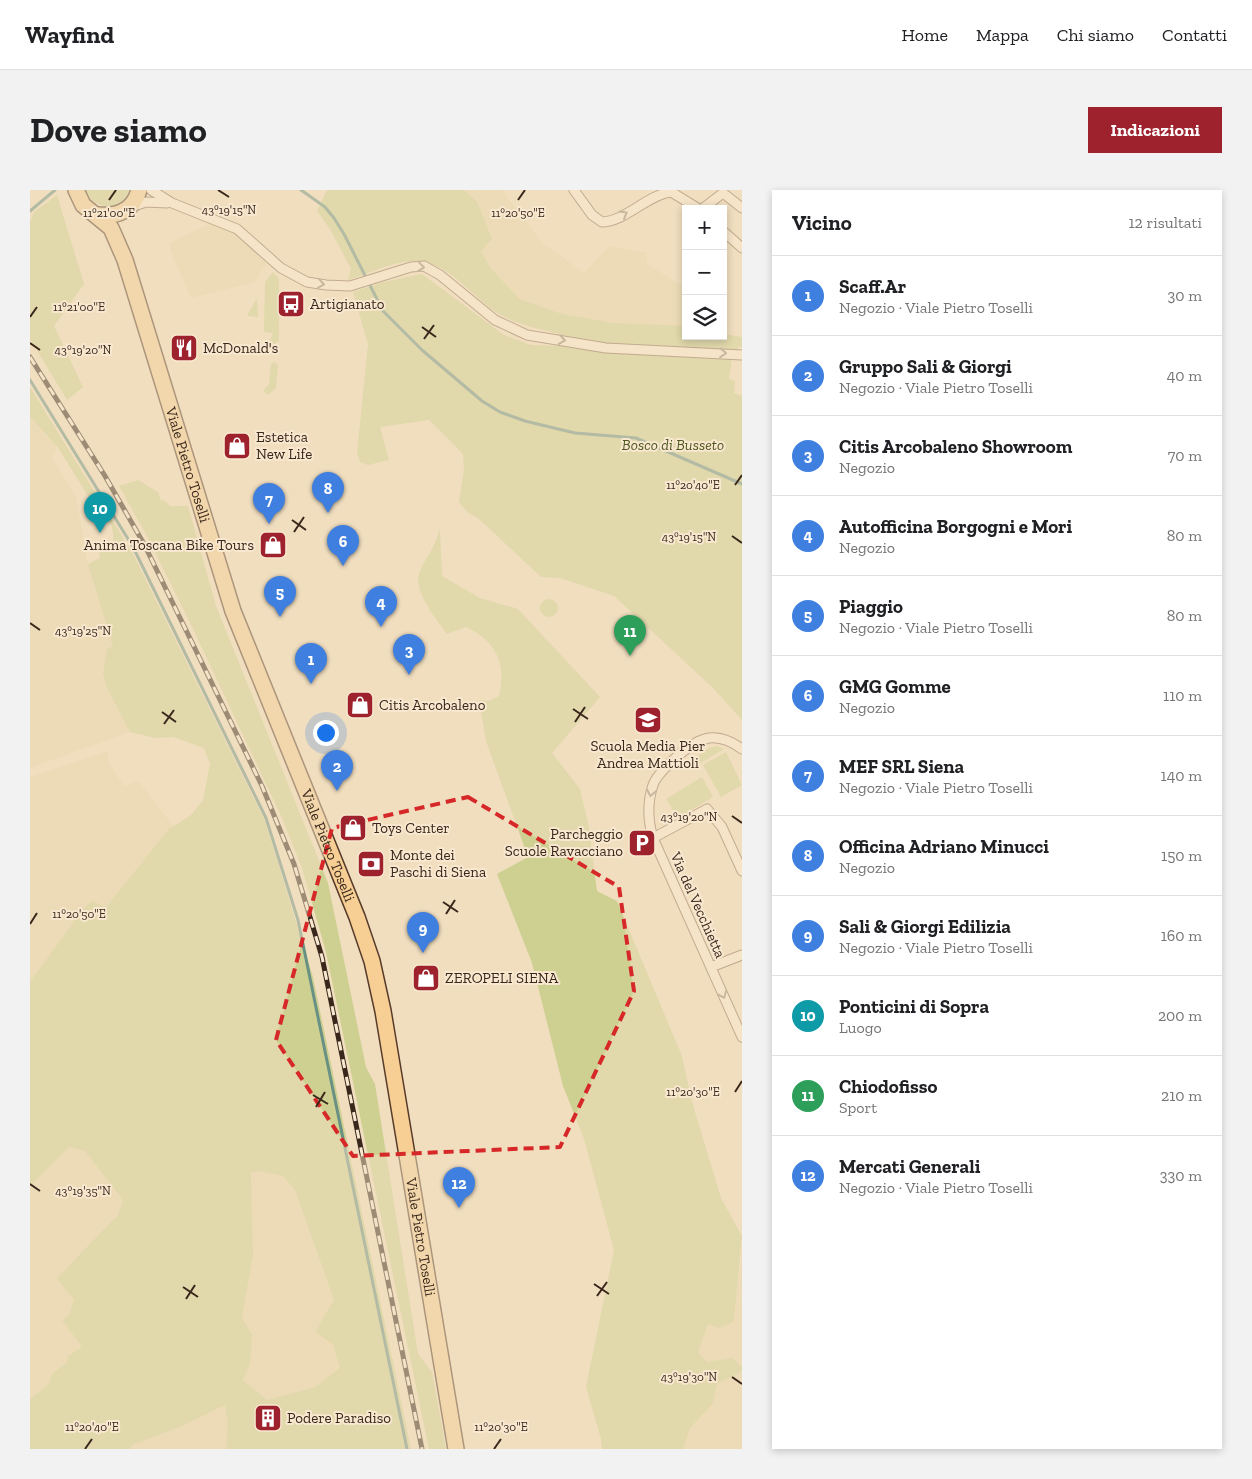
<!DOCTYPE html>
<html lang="it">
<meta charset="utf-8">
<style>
:root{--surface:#fff;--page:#f2f2f2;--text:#202124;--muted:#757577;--line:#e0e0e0;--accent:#9e222e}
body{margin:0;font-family:"Zilla Slab",serif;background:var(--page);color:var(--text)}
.controls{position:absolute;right:15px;top:15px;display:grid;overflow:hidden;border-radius:0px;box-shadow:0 2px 8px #0003}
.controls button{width:45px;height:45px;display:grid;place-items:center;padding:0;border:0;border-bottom:1px solid var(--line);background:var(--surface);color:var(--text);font:25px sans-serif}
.you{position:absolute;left:295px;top:542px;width:18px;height:18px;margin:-12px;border:4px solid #fff;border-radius:50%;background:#1a73e8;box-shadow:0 0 0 8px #1a73e833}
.badge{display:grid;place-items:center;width:32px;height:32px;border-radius:50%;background:var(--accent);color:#fff;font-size:16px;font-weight:700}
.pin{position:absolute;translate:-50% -41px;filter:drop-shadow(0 1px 2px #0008)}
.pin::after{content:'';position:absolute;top:26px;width:18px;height:15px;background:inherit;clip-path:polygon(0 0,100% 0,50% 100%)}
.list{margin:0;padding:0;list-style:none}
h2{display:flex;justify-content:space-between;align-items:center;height:65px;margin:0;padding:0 20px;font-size:21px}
h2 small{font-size:16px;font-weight:400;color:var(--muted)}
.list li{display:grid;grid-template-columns:32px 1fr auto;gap:15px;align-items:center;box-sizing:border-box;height:80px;padding:0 20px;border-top:1px solid var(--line)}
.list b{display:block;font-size:19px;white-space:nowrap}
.list p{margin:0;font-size:16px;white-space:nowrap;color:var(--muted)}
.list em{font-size:16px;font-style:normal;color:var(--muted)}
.icon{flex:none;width:28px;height:28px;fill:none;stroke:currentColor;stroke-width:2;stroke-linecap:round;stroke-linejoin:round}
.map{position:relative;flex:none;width:712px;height:1259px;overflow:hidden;border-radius:0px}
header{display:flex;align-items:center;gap:30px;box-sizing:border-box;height:70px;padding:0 25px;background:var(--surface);border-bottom:1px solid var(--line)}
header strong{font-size:24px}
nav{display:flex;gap:28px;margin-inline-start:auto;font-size:18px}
.intro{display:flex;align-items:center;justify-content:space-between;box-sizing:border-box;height:120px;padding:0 30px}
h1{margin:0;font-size:35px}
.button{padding:12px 22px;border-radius:0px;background:var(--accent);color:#fff;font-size:18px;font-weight:700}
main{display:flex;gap:30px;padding:0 30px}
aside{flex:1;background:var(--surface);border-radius:0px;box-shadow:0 2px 8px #0003}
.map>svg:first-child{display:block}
</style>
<header>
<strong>Wayfind</strong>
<nav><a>Home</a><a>Mappa</a><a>Chi siamo</a><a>Contatti</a></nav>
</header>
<div class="intro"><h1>Dove siamo</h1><a class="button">Indicazioni</a></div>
<main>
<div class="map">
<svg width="712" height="1259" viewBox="0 0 712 1259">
<rect width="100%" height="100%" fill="#f1debf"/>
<!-- farmland -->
<g fill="#e7d8ac">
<polygon points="434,0 472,0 512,52 554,83 579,56 617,63 617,74 656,98 656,136 584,133 532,124 489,109 460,77 450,61 462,48"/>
<polygon points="181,33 208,44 224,57 237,73 225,92 161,108 140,60 139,53"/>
<polygon points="0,227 27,256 22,268 46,307 58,374 83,456 73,484 77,498 100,542 0,578"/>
<polygon points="78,561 78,571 94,596 108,591 143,635 76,717 53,719 0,792 0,587"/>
<polygon points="39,957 55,961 93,1010 39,1125 32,1130 52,1157 38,1166 37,1172 22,1184 18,1195 0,1209 0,996"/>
<polygon points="228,981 253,986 265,1000 304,1110 303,1154 311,1178 285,1197 237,1210 213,1190 220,1174 212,1128 223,1065 221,983"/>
<polygon points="712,1059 712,1177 702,1168 677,1172 668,1162 678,1134 704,1131"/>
<polygon points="712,1181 712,1259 653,1259 660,1238 683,1213 687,1194"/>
<polygon points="195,1215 198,1234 196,1259 100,1259 102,1255 152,1236"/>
</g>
<!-- green -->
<g fill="#ced092" fill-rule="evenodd">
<path d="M 54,0 L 102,0 C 91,22 64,21 54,0 Z"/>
<path d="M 297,0 L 434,0 L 447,12 L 462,49 L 451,61 L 460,77 L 489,109 L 532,124 L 584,133 L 656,136 L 656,146 L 693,146 L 693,144 L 712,147 L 712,157 L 709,156 L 702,169 L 699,189 L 705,191 L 704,203 L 712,206 L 712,530 L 682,497 L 584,406 L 530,388 L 511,387 L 448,328 L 437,322 L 429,312 L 434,280 L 433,264 L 399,230 L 350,237 L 359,270 L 338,275 L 330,272 L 327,263 L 338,154 L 323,102 L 353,92 L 392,84 L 474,145 L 501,155 L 532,156 L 529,144 C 509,139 489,135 471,125 C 444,110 421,73 388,71 C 364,70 341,83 318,90 L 321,79 L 300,39 L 287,21 Z"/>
<polygon points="27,5 54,94 24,136 53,197 37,210 0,149 0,32 4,22"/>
<polygon points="243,82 249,89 249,151 244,154 240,151 243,143 234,142 235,92"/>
<polygon points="227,108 228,127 217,126"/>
<polygon points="245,172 248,175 246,198 238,205 233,201 239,194 241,173"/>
<path d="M 0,197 L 103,364 L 235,631 L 283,787 L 381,1259 L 196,1259 L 198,1234 L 195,1215 L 152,1236 L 102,1255 L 100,1259 L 0,1259 L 0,1209 L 18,1195 L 22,1184 L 37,1172 L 38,1166 L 52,1157 L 32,1130 L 39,1125 L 44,1110 L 27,1088 L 87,1026 L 93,1010 L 55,961 L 39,957 L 0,996 L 0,792 L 53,719 L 62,711 L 76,717 L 139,639 L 161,625 L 173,610 L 180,574 L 174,558 L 143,547 L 125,548 L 100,542 L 77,498 L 73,484 L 77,459 L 83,456 L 58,374 L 70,368 L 69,362 L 74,357 L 84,355 L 82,336 L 58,306 L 27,256 L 0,227 ZM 228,981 L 253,986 L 265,1000 L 304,1110 L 285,1142 L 303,1154 L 310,1178 L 285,1197 L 237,1210 L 213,1190 L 220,1174 L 222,1145 L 212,1128 L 223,1065 L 221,983 Z"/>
<polygon points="108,290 128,302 131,311 134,310 140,316 158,316 186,416 298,693 336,877 345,894 388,1164 402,1182 416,1259 399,1259 296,762 272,678 252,628 164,441 118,348 89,296"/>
<path d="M 410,339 L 412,386 L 450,408 L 488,419 L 570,507 L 522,563 L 550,599 L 559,638 L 567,701 L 587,711 L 652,866 L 662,912 L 691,1008 L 712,1046 L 704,1131 L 690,1138 L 678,1134 L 668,1162 L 677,1172 L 702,1168 L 712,1177 L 712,1181 L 687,1194 L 683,1213 L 660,1238 L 653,1259 L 572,1259 L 571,1249 L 556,1197 L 584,1060 L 554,949 L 533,896 L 502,773 L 467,684 L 498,667 L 456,551 L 449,510 L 459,511 L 469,506 C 477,474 466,451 436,437 L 417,444 C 407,430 381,399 390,381 C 397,366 406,355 410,339 Z"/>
<circle cx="519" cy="418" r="9"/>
<polygon points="687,556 694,559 669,574 665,568 679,558"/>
<polygon points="696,562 712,595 691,607 673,575"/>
<polygon points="672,587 683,607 648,628 636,609"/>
</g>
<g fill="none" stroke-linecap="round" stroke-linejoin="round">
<!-- stream -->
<g stroke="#699183" stroke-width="3">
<polyline points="271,0 295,17 304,28 314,44 353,121 392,160 452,211 470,222 495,231 545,243 606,248 712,294"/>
<polyline points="0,21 25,0"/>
<polyline points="0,190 103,357 236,628 268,730 377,1259"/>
</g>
<!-- street casing -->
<g stroke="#8b6d56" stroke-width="11">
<g id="street">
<polyline points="121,0 142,13 207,39 251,78 277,92 296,95 320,96 381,77 394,76 410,85 465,130 497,145 576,158 712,165"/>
<path d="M 544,0 L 562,25 L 572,32 C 594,32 616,6 640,2"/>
<polyline points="638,0 669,19"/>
<polyline points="101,17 116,12 137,13"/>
<polyline points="672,19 693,3 712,18"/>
<polyline points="693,41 712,58"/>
<path d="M 712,559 C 683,538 666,549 642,571 C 635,578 626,586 623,595 C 617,613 618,631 623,648 L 712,847"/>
<polyline points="623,648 677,619 692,637 712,681"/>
<polyline points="681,777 712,765"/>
</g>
</g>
<!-- primary casing -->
<g stroke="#583c2b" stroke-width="18">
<g id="primary">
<path id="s1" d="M 46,0 L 53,15 L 81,38 L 95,70 L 203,421 L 327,727 L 342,771 L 353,821 L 426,1259"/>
<path d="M 68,25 C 88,27 104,20 109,0"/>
</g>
</g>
<!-- street -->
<use href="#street" stroke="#fbebd3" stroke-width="9"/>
<!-- primary -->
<use href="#primary" stroke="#f7cf94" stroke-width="15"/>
<!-- rail casing -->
<g stroke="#39271c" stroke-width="5">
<polyline id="rail" points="0,167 75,286 114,354 232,596 264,674 292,767 392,1259"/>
</g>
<!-- rail -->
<use href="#rail" stroke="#f8e8cf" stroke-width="3" stroke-dasharray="9" stroke-linecap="butt"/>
</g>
<!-- one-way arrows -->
<defs><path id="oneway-chevron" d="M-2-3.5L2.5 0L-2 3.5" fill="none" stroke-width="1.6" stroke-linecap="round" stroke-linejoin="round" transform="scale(1.25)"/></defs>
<g stroke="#9a8978">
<use href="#oneway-chevron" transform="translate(594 24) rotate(-30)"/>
<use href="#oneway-chevron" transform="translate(391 77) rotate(7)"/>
<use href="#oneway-chevron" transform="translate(291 94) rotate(9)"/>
<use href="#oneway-chevron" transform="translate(532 150) rotate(9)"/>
<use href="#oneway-chevron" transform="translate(693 163) rotate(4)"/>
<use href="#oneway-chevron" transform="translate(621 603) rotate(101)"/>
<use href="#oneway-chevron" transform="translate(693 805) rotate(66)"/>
</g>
<!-- marked area -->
<path d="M0 0H712V1259H0ZM 438,607 L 589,697 L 604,801 L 530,957 L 323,966 L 246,850 L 302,638 Z" fill="#f1debf" fill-opacity=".55" fill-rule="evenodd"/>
<path fill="none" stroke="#d62828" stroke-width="4" stroke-dasharray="10 6" stroke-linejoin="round" d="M 438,607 L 589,697 L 604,801 L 530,957 L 323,966 L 246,850 L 302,638 Z"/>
<!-- ticks -->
<path fill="none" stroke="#39271c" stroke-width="2" d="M 188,0 L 199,7M 79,10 L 86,0M 488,10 L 495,0M 0,127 L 7,117M 392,137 L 406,147M 394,149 L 404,135M 0,153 L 10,160M 705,295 L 712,285M 262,330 L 276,340M 264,342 L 274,327M 702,346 L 712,353M 0,433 L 10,440M 543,519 L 558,529M 132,522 L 146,532M 545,532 L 555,517M 134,534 L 144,520M 702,626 L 712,633M 413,712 L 428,722M 416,724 L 425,710M 0,734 L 7,723M 705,902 L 712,891M 283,905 L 298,914M 286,917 L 295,902M 0,994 L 10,1001M 564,1094 L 579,1104M 153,1097 L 168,1107M 567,1106 L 577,1092M 156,1109 L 165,1095M 702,1187 L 712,1194M 55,1259 L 62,1249M 464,1259 L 471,1249"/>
<!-- icons -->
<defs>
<g id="bus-square" transform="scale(1.4375)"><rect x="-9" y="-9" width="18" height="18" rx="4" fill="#9e222e" stroke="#f8e8cf"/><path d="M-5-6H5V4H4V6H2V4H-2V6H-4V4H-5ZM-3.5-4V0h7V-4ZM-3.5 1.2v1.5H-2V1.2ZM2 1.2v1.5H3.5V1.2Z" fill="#fff"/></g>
<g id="restaurant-square" transform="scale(1.4375)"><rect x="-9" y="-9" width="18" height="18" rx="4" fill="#9e222e" stroke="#f8e8cf"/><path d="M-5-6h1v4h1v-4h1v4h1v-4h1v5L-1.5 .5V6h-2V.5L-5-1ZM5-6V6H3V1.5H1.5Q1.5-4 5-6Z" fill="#fff"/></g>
<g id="shop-square" transform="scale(1.4375)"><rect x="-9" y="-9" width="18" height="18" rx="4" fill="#9e222e" stroke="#f8e8cf"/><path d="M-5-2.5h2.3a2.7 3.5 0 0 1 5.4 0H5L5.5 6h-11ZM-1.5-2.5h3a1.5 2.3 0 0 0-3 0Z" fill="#fff"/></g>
<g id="school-square" transform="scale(1.4375)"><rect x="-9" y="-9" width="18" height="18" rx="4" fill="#9e222e" stroke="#f8e8cf"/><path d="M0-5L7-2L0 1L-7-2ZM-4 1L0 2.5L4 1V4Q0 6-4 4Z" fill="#fff"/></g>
<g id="parking-square" transform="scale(1.4375)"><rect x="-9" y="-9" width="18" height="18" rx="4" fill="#9e222e" stroke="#f8e8cf"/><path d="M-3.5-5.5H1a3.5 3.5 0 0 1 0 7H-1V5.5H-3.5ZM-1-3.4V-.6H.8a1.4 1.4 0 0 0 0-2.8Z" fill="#fff"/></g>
<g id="bank-square" transform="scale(1.4375)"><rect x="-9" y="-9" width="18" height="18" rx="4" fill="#9e222e" stroke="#f8e8cf"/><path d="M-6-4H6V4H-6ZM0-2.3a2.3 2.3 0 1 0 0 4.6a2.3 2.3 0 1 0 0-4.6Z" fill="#fff"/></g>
<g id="building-square" transform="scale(1.4375)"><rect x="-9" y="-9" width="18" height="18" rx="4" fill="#9e222e" stroke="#f8e8cf"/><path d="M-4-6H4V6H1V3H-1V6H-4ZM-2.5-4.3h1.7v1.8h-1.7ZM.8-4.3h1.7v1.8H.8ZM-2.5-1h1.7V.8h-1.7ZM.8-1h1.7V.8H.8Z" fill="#fff"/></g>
</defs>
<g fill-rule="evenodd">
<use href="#bus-square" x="261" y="114"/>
<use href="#restaurant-square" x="154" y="158"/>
<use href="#shop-square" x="207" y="256"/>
<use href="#shop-square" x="243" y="355"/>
<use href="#shop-square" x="330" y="515"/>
<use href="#school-square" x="618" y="530"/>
<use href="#shop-square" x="323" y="638"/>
<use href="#parking-square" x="612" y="653"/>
<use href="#bank-square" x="341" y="674"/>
<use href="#shop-square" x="396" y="788"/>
<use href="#building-square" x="238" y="1228"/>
</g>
<g text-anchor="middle" stroke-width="4" stroke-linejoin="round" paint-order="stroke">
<!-- poi labels -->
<g font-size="15" fill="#39271c" stroke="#f8e8cf" text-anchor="start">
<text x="280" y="119">Artigianato</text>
<text x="173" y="163">McDonald's</text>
<text x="226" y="252">Estetica<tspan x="226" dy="17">New Life</tspan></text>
<text x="224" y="360" text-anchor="end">Anima Toscana Bike Tours</text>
<text x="349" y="520">Citis Arcobaleno</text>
<text x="618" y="561" text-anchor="middle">Scuola Media Pier<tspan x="618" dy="17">Andrea Mattioli</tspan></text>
<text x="342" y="643">Toys Center</text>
<text x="593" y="649" text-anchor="end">Parcheggio<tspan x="593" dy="17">Scuole Ravacciano</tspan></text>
<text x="360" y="670">Monte dei<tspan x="360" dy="17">Paschi di Siena</tspan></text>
<text x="415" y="793">ZEROPELI SIENA</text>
<text x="257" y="1233">Podere Paradiso</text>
</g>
<!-- park labels -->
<g font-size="15" font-style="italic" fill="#4f5721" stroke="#f8e8cf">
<text x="643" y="260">Bosco di Busseto</text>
</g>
<!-- street labels -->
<g font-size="15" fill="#39271c" stroke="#f8e8cf">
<text dy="5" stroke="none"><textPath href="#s1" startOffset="302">Viale Pietro Toselli</textPath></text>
<text dy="5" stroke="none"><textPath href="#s1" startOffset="708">Viale Pietro Toselli</textPath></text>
<text transform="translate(668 715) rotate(66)" y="5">Via del Vecchietta</text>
<text dy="5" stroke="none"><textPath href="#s1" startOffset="1112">Viale Pietro Toselli</textPath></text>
</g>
</g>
<g font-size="12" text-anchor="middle" fill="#39271c" stroke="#f8e8cf" stroke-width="4" stroke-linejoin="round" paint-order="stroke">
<text x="199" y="24">43°19'15"N</text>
<text x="79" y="27">11°21'00"E</text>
<text x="488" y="27">11°20'50"E</text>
<text x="49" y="121">11°21'00"E</text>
<text x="53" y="164">43°19'20"N</text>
<text x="663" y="299">11°20'40"E</text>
<text x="659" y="351">43°19'15"N</text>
<text x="53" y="445">43°19'25"N</text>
<text x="659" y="631">43°19'20"N</text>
<text x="49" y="728">11°20'50"E</text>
<text x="663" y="906">11°20'30"E</text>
<text x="53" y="1005">43°19'35"N</text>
<text x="659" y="1191">43°19'30"N</text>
<text x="62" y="1241">11°20'40"E</text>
<text x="471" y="1241">11°20'30"E</text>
</g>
</svg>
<div class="controls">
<button>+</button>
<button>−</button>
<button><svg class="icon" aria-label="layers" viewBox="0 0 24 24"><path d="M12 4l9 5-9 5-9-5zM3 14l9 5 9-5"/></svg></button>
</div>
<div class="you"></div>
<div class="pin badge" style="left:281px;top:494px;background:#3f7fe0">1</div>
<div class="pin badge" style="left:307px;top:601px;background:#3f7fe0">2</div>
<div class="pin badge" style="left:379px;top:485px;background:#3f7fe0">3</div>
<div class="pin badge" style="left:351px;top:437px;background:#3f7fe0">4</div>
<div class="pin badge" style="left:250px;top:427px;background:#3f7fe0">5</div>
<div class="pin badge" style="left:313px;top:376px;background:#3f7fe0">6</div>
<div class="pin badge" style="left:239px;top:334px;background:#3f7fe0">7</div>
<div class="pin badge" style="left:298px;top:323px;background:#3f7fe0">8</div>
<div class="pin badge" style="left:393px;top:763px;background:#3f7fe0">9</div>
<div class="pin badge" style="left:70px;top:343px;background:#0f9aa8">10</div>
<div class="pin badge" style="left:600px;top:466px;background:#2e9e5b">11</div>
<div class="pin badge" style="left:429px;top:1018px;background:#3f7fe0">12</div>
</div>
<aside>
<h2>Vicino<small>12 risultati</small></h2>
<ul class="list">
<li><span class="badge" style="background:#3f7fe0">1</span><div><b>Scaff.Ar</b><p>Negozio · Viale Pietro Toselli</p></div><em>30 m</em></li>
<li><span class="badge" style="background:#3f7fe0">2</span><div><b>Gruppo Sali &amp; Giorgi</b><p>Negozio · Viale Pietro Toselli</p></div><em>40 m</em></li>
<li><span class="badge" style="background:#3f7fe0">3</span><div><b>Citis Arcobaleno Showroom</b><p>Negozio</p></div><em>70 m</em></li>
<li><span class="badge" style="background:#3f7fe0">4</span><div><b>Autofficina Borgogni e Mori</b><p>Negozio</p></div><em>80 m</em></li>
<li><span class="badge" style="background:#3f7fe0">5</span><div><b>Piaggio</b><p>Negozio · Viale Pietro Toselli</p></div><em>80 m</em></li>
<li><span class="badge" style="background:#3f7fe0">6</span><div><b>GMG Gomme</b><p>Negozio</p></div><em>110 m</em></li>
<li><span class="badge" style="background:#3f7fe0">7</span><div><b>MEF SRL Siena</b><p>Negozio · Viale Pietro Toselli</p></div><em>140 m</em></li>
<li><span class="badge" style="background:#3f7fe0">8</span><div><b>Officina Adriano Minucci</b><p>Negozio</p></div><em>150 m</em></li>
<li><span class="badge" style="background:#3f7fe0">9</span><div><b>Sali &amp; Giorgi Edilizia</b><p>Negozio · Viale Pietro Toselli</p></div><em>160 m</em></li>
<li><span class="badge" style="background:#0f9aa8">10</span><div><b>Ponticini di Sopra</b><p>Luogo</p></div><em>200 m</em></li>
<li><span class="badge" style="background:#2e9e5b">11</span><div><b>Chiodofisso</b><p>Sport</p></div><em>210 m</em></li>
<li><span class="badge" style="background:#3f7fe0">12</span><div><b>Mercati Generali</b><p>Negozio · Viale Pietro Toselli</p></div><em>330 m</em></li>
</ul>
</aside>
</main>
